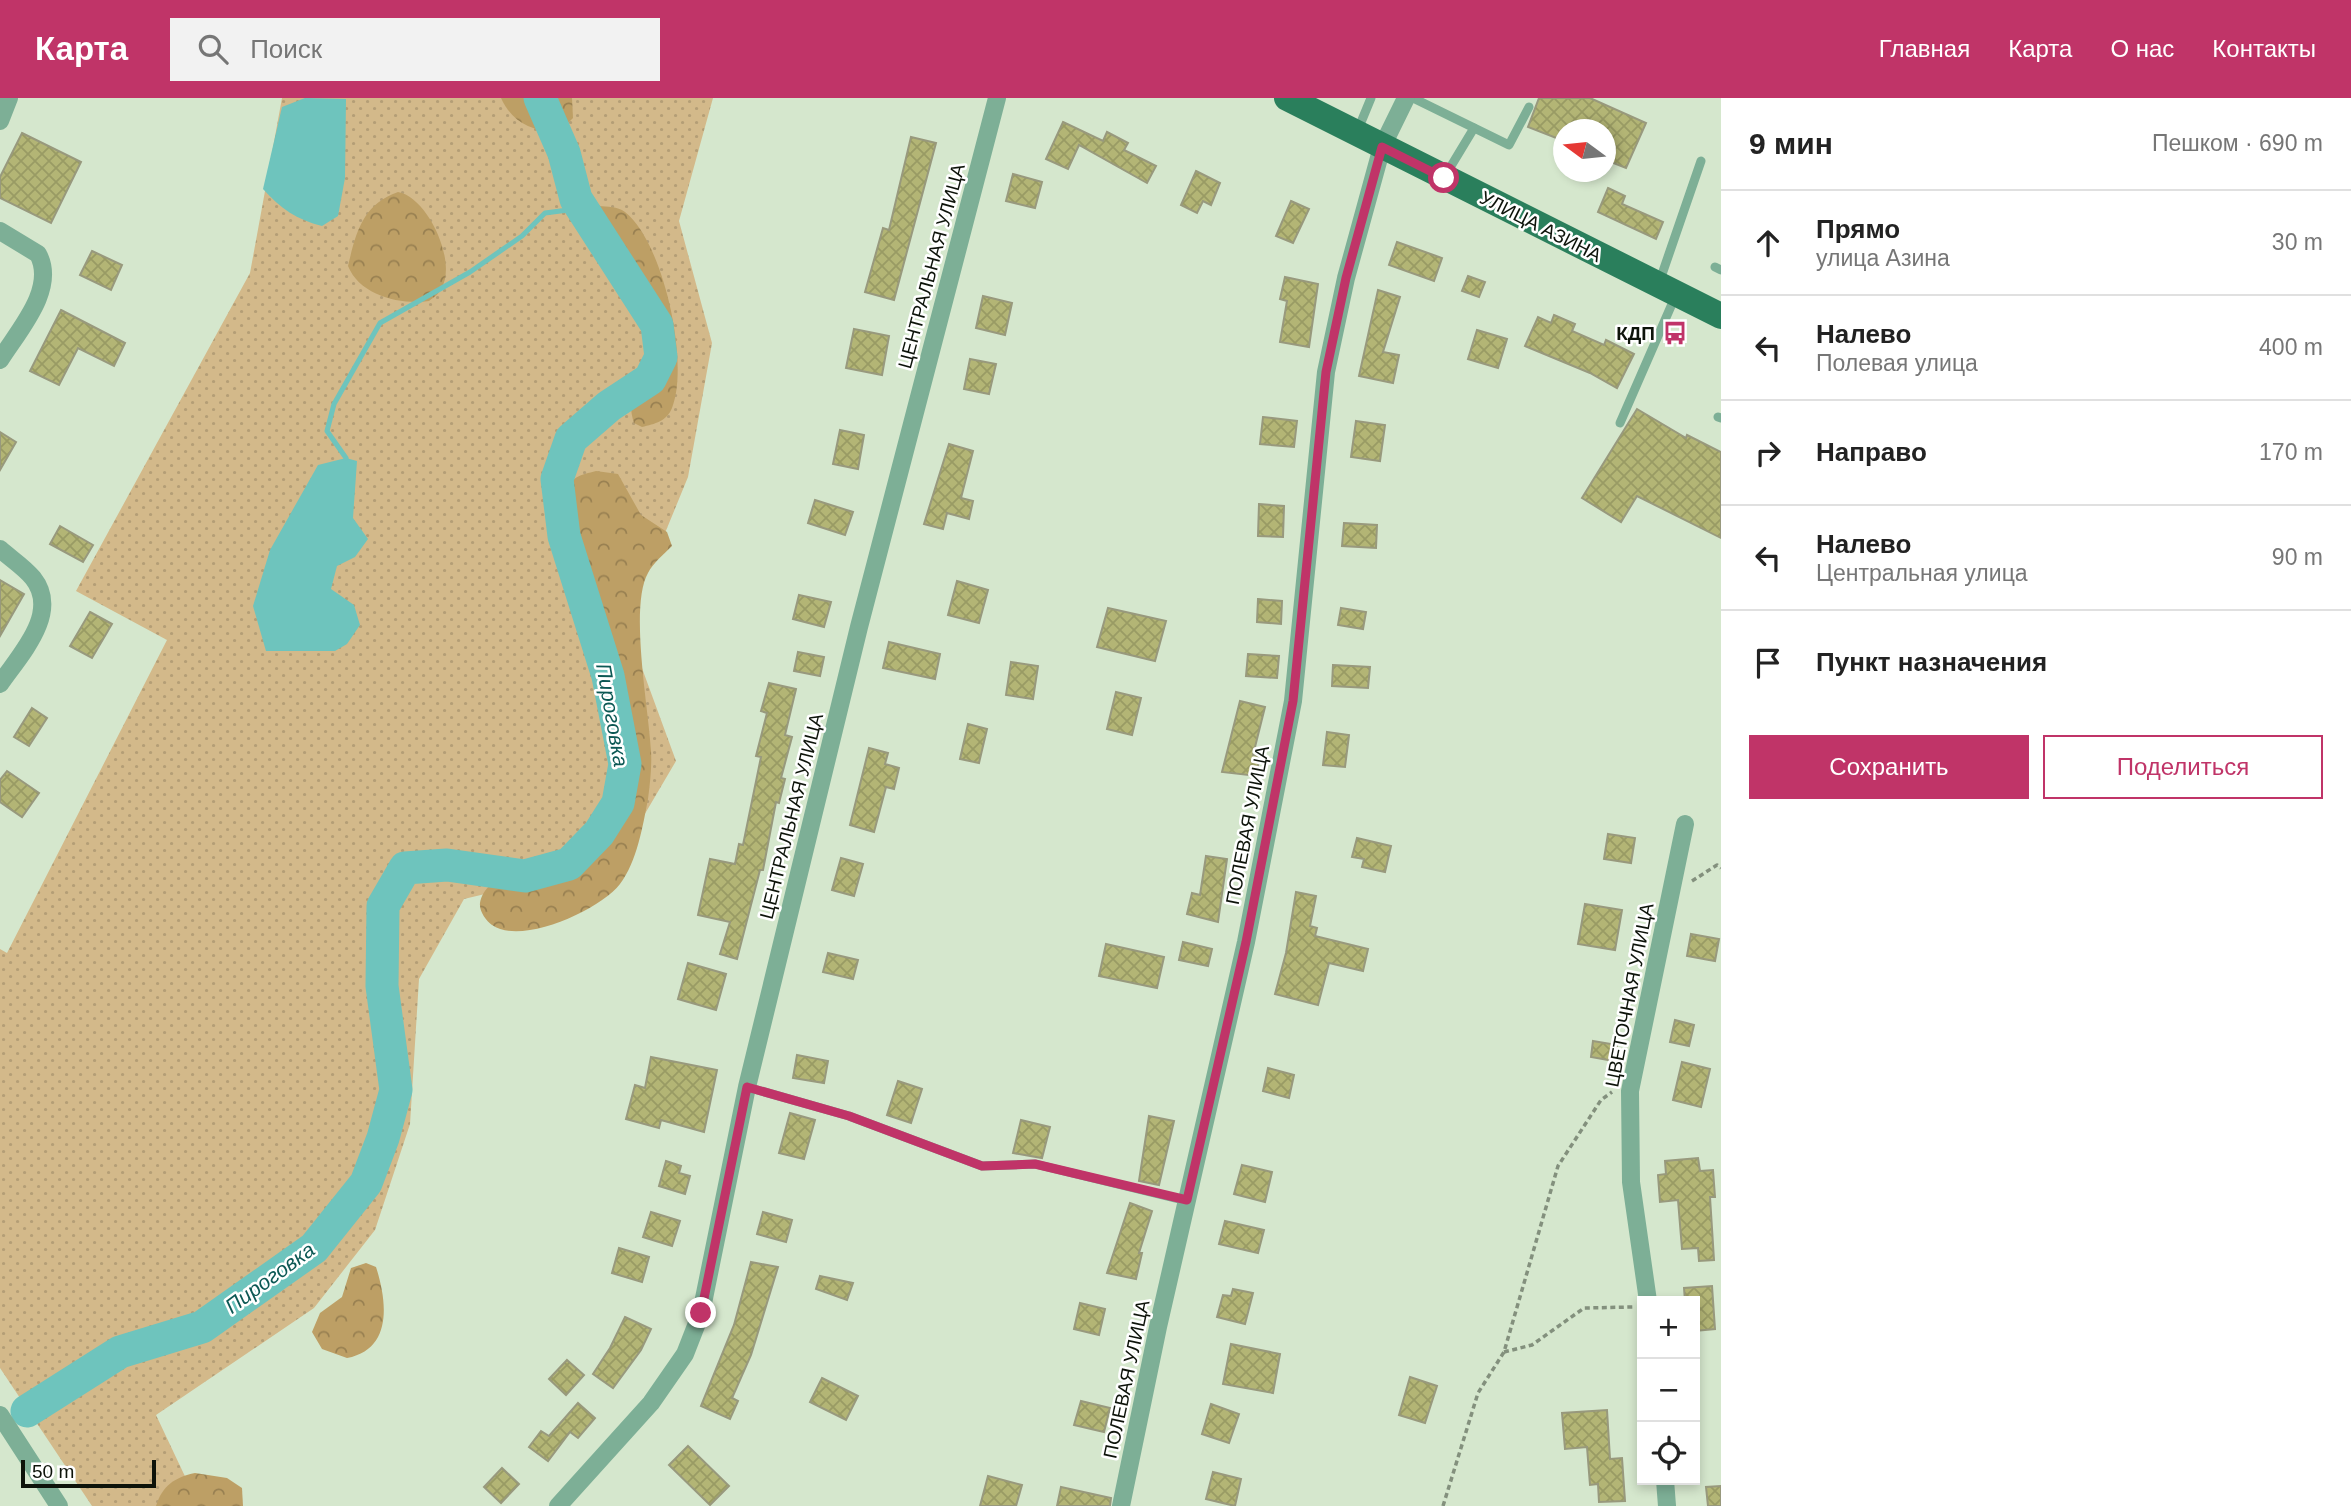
<!DOCTYPE html>
<html lang="ru">
<meta charset="utf-8">
<style>
:root{--surface:#fff;--page:#f2f2f2;--text:#222;--muted:#767676;--line:#e0e0e0;--accent:#c03468}
body{margin:0;font-family:Helvetica,sans-serif;background:var(--page);color:var(--text)}
.controls{position:absolute;right:21px;bottom:21px;display:grid;overflow:hidden;border-radius:0px;box-shadow:0 4px 10px #0003}
.controls button{width:63px;height:63px;display:grid;place-items:center;padding:0;border:0;border-bottom:2px solid var(--line);background:var(--surface);color:var(--text);font:35px sans-serif}
.compass{position:absolute;left:1553px;top:21px;width:63px;height:63px;border-radius:50%;background:var(--surface);box-shadow:0 4px 10px #0003;rotate:285deg}
.scale{position:absolute;left:21px;bottom:18px;width:135px;box-sizing:border-box;padding-left:7px;border:4px solid #0d130a;border-top:0;font-size:19px;line-height:24px;white-space:nowrap;color:#0d130a;-webkit-text-stroke:5px #fff;paint-order:stroke}
.stop{position:absolute;width:21px;height:21px;margin:-16px;border:5px solid #c03468;border-radius:50%;background:#fff}
.stop.end{background:#c03468;border-color:#fff;box-shadow:0 2px 7px #0008}
.list{margin:0;padding:0;list-style:none}
h2{display:flex;justify-content:space-between;align-items:center;height:91px;margin:0;padding:0 28px;font-size:30px}
h2 small{font-size:23px;font-weight:400;color:var(--muted)}
.list li{display:grid;grid-template-columns:46px 1fr auto;gap:21px;align-items:center;box-sizing:border-box;height:105px;padding:0 28px;border-top:2px solid var(--line)}
.list b{display:block;font-size:26px;white-space:nowrap}
.list p{margin:0;font-size:23px;white-space:nowrap;color:var(--muted)}
.list em{font-size:23px;font-style:normal;color:var(--muted)}
.actions{display:flex;gap:14px;padding:21px 28px}
.actions a{flex:1;padding:16px 0;border:2px solid var(--accent);border-radius:0px;text-align:center;font-size:24px;color:var(--accent)}
.actions .main{background:var(--accent);color:#fff}
.icon{flex:none;width:38px;height:38px;fill:none;stroke:currentColor;stroke-width:2;stroke-linecap:round;stroke-linejoin:round}
.map{position:relative;flex:none;width:1721px;height:1408px;overflow:hidden}
header{display:flex;align-items:center;gap:42px;box-sizing:border-box;height:98px;padding:0 35px;background:var(--accent);color:#fff}
header strong{font-size:33px}
nav{display:flex;gap:38px;margin-inline-start:auto;font-size:24px}
.search{width:490px;height:63px;background:var(--page);display:flex;align-items:center;gap:18px;box-sizing:border-box;padding:0 24px;border-radius:0px;color:var(--muted);font-size:26px}
main{display:flex}
aside{flex:1;background:var(--surface)}
.map>svg:first-child{display:block}
</style>
<header>
<strong>Карта</strong>
<div class="search"><svg class="icon" aria-label="search" viewBox="0 0 24 24"><circle cx="10" cy="10" r="6"/><path d="M15 15l6 6"/></svg>Поиск</div>
<nav><a>Главная</a><a>Карта</a><a>О нас</a><a>Контакты</a></nav>
</header>
<main>
<div class="map">
<svg width="1721" height="1408" viewBox="0 0 1721 1408">
<defs>
<pattern id="grass-dots" width="8" height="8" patternUnits="userSpaceOnUse" patternTransform="scale(1.75)"><rect width="8" height="8" fill="#d3b98a"/><path d="M2 2h.1M6 6h.1" fill="none" stroke="#b49e76" stroke-width="1.8" stroke-linecap="round"/></pattern>
<pattern id="forest-crowns" width="20" height="18" patternUnits="userSpaceOnUse" patternTransform="scale(1.75)"><rect width="20" height="18" fill="#bd9f65"/><path d="M2 6a3 3 0 1 1 6 0M12 15a3 3 0 1 1 6 0" fill="none" stroke="#988051"/></pattern>
<pattern id="building-cross-hatch" width="8" height="8" patternUnits="userSpaceOnUse" patternTransform="scale(1.75)"><rect width="8" height="8" fill="#b3b575"/><path d="M0 0l8 8M0 8l8-8" fill="none" stroke="#999b64"/></pattern>
</defs>
<rect width="100%" height="100%" fill="#d5e7cd"/>
<!-- grass -->
<polygon fill="url(#grass-dots)" points="282,0 713,0 679,123 712,245 688,379 656,457 617,478 639,562 676,663 616,765 464,801 419,881 410,1026 375,1132 314,1210 156,1317 199,1408 92,1408 0,1270 0,851 7,855 167,542 76,493 250,175"/>
<!-- forest -->
<g fill="url(#forest-crowns)">
<path d="M 501,0 L 572,0 L 573,20 L 560,33 C 534,35 512,25 501,0 Z"/>
<path d="M 398,94 C 428,99 458,165 441,191 C 439,196 433,200 429,203 C 401,207 360,198 348,168 C 356,134 363,106 398,94 Z"/>
<path d="M 599,108 C 608,109 617,108 625,114 C 663,143 690,265 672,310 C 667,323 655,326 642,329 L 634,325 C 619,280 668,270 642,219 C 631,197 556,129 599,108 Z"/>
<path d="M 596,373 L 618,376 L 641,417 L 667,434 L 672,448 C 664,456 653,465 648,475 C 629,509 649,612 651,653 C 652,668 650,686 648,701 C 643,727 637,764 620,786 C 600,812 521,848 492,827 C 486,823 479,813 480,805 C 481,798 485,792 490,787 C 518,749 538,790 566,777 C 599,763 628,695 631,661 C 636,600 602,546 585,489 C 576,459 572,426 566,396 C 570,378 581,377 596,373 Z"/>
<path d="M 366,1165 L 376,1169 C 387,1203 393,1251 347,1260 L 322,1251 L 312,1234 L 320,1215 L 342,1199 L 351,1170 Z"/>
<path d="M 195,1375 L 227,1380 L 242,1390 L 243,1408 L 156,1408 C 162,1388 175,1379 195,1375 Z"/>
</g>
<!-- water -->
<g fill="#6ec4bd">
<path d="M 305,0 L 346,1 L 345,80 L 338,118 L 322,128 C 297,122 280,110 263,91 L 282,9 Z"/>
<polygon points="346,360 357,363 353,420 368,441 355,459 337,468 331,491 354,507 360,527 347,546 335,553 266,553 253,508 270,452 318,367"/>
</g>
<g fill="none" stroke-linecap="round" stroke-linejoin="round">
<!-- stream -->
<polyline stroke="#6ec4bd" stroke-width="5" points="346,360 327,333 334,306 380,225 470,174 522,138 545,115 568,112 576,101"/>
<!-- river -->
<polyline stroke="#6ec4bd" stroke-width="33" points="27,1313 120,1254 202,1229 314,1150 366,1085 383,1040 396,992 382,888 383,808 405,770 447,767 525,778 569,766 599,735 618,705 625,666 608,578 564,438 557,381 571,341 609,308 650,281 661,259 657,227 576,101 564,55 540,0"/>
</g>
<!-- building -->
<g fill="url(#building-cross-hatch)" stroke="#98997d" stroke-width="2">
<polygon points="1539,0 1590,0 1646,25 1626,70 1606,62 1606,32 1564,32 1564,43 1528,29"/>
<polygon points="1063,24 1103,43 1107,34 1128,45 1124,52 1156,68 1147,85 1079,47 1068,71 1046,61"/>
<polygon points="22,35 81,64 51,125 0,100 0,79"/>
<polygon points="911,39 936,45 894,202 865,194 883,130 889,132"/>
<polygon points="1196,73 1220,85 1211,107 1203,103 1197,115 1181,107"/>
<polygon points="1013,76 1042,84 1035,110 1006,103"/>
<polygon points="1608,90 1625,98 1622,106 1663,124 1656,141 1598,114"/>
<polygon points="1291,103 1309,111 1293,145 1276,138"/>
<polygon points="1397,144 1442,160 1434,183 1389,167"/>
<polygon points="92,153 122,167 111,192 80,177"/>
<polygon points="1468,178 1485,184 1479,199 1462,193"/>
<polygon points="1285,179 1318,186 1309,249 1280,244 1287,203 1280,201"/>
<polygon points="1378,192 1400,199 1383,254 1399,257 1393,285 1359,278"/>
<polygon points="983,198 1012,205 1005,237 976,230"/>
<polygon points="61,212 125,245 114,268 78,250 59,287 30,273"/>
<polygon points="1554,217 1575,226 1572,233 1604,247 1606,242 1634,256 1617,290 1590,275 1525,248 1538,219 1551,225"/>
<polygon points="854,231 889,238 882,277 846,270"/>
<polygon points="1477,232 1507,241 1498,270 1468,261"/>
<polygon points="970,261 996,266 989,296 964,291"/>
<polygon points="1637,311 1686,340 1687,337 1721,354 1721,440 1637,398 1621,424 1582,400"/>
<polygon points="1263,319 1297,323 1294,349 1260,346"/>
<polygon points="1356,323 1385,327 1380,363 1351,359"/>
<polygon points="840,332 864,337 858,371 833,366"/>
<polygon points="0,334 16,344 0,372"/>
<polygon points="949,346 973,353 961,400 973,403 969,421 947,415 943,431 924,426"/>
<polygon points="815,402 853,414 845,437 808,425"/>
<polygon points="1259,406 1284,408 1283,439 1258,438"/>
<polygon points="1344,425 1377,427 1376,450 1342,448"/>
<polygon points="60,428 93,447 83,464 50,446"/>
<polygon points="0,482 24,496 0,538"/>
<polygon points="957,483 988,492 979,525 948,517"/>
<polygon points="799,497 831,504 824,529 793,521"/>
<polygon points="1258,501 1282,503 1281,526 1257,524"/>
<polygon points="1108,510 1166,523 1155,563 1097,549"/>
<polygon points="1341,510 1366,514 1363,531 1338,527"/>
<polygon points="90,514 112,526 92,560 70,548"/>
<polygon points="889,544 940,556 935,581 883,570"/>
<polygon points="798,554 824,559 820,578 794,573"/>
<polygon points="1248,556 1279,558 1277,580 1246,578"/>
<polygon points="1011,564 1038,568 1033,601 1006,597"/>
<polygon points="1333,567 1370,569 1368,590 1332,588"/>
<polygon points="769,585 796,591 785,637 792,639 781,680 785,681 779,705 776,704 763,772 760,772 737,861 720,856 730,824 698,817 710,761 735,766 739,746 743,747 761,659 756,658 767,615 761,613"/>
<polygon points="1116,594 1141,600 1132,637 1107,631"/>
<polygon points="1240,603 1265,609 1253,657 1259,658 1257,678 1222,674"/>
<polygon points="32,610 47,620 29,648 14,639"/>
<polygon points="968,626 987,631 979,665 960,661"/>
<polygon points="1327,634 1349,637 1345,669 1323,667"/>
<polygon points="869,650 888,655 885,666 899,670 894,691 886,689 874,734 850,727"/>
<polygon points="7,673 39,695 22,719 0,704 0,682"/>
<polygon points="1608,736 1635,740 1631,765 1604,761"/>
<polygon points="1357,740 1391,748 1385,774 1362,769 1364,761 1352,759"/>
<polygon points="1206,758 1227,761 1218,824 1187,816 1192,795 1200,797"/>
<polygon points="841,760 863,766 854,798 832,792"/>
<polygon points="1296,794 1316,798 1310,828 1317,830 1315,838 1368,851 1363,873 1329,865 1318,907 1275,896 1286,855"/>
<polygon points="1585,806 1622,812 1615,852 1578,846"/>
<polygon points="1691,836 1719,841 1715,863 1687,858"/>
<polygon points="1183,844 1212,851 1208,868 1179,862"/>
<polygon points="1106,846 1164,859 1157,890 1099,878"/>
<polygon points="828,855 858,862 853,881 823,874"/>
<polygon points="688,865 726,876 716,912 678,901"/>
<polygon points="1675,922 1694,927 1689,948 1670,944"/>
<polygon points="1593,943 1617,947 1614,963 1591,959"/>
<polygon points="797,957 828,963 824,985 793,980"/>
<polygon points="651,959 717,972 704,1034 661,1022 659,1030 626,1021 635,987 645,990"/>
<polygon points="1682,964 1710,971 1701,1009 1673,1002"/>
<polygon points="1268,970 1294,977 1289,1000 1263,993"/>
<polygon points="898,983 922,991 911,1025 887,1017"/>
<polygon points="790,1015 815,1022 804,1061 779,1055"/>
<polygon points="1149,1018 1174,1023 1159,1087 1139,1083"/>
<polygon points="1021,1022 1050,1029 1042,1060 1013,1055"/>
<polygon points="1698,1060 1700,1073 1713,1072 1715,1099 1710,1099 1714,1162 1699,1163 1698,1150 1682,1151 1678,1102 1660,1104 1658,1077 1666,1076 1665,1063"/>
<polygon points="666,1063 681,1068 679,1075 690,1078 685,1096 659,1088"/>
<polygon points="1242,1067 1272,1074 1265,1104 1234,1096"/>
<polygon points="1130,1105 1152,1113 1139,1155 1142,1155 1136,1181 1107,1175"/>
<polygon points="651,1114 680,1123 672,1148 643,1139"/>
<polygon points="763,1114 792,1122 786,1144 757,1136"/>
<polygon points="1225,1123 1264,1132 1258,1155 1219,1146"/>
<polygon points="619,1150 649,1159 642,1184 612,1175"/>
<polygon points="751,1164 778,1169 751,1257 732,1300 738,1303 730,1321 701,1308 734,1227"/>
<polygon points="820,1178 853,1185 847,1202 816,1191"/>
<polygon points="1712,1188 1715,1231 1695,1233 1695,1203 1685,1203 1684,1190"/>
<polygon points="1233,1191 1253,1195 1245,1226 1217,1219 1223,1197 1231,1198"/>
<polygon points="1080,1205 1105,1211 1099,1237 1074,1231"/>
<polygon points="625,1219 651,1231 641,1252 613,1290 593,1276 610,1250"/>
<polygon points="1231,1246 1280,1256 1273,1295 1223,1286"/>
<polygon points="567,1262 584,1277 566,1297 549,1281"/>
<polygon points="1410,1279 1437,1288 1425,1325 1399,1317"/>
<polygon points="822,1280 858,1298 846,1322 810,1304"/>
<polygon points="1081,1303 1110,1310 1104,1334 1074,1327"/>
<polygon points="578,1305 595,1320 578,1340 570,1334 548,1363 529,1349 541,1333 549,1338"/>
<polygon points="1211,1306 1239,1316 1229,1345 1202,1336"/>
<polygon points="1607,1312 1610,1361 1622,1360 1625,1403 1599,1404 1598,1386 1590,1387 1587,1349 1565,1351 1562,1315"/>
<polygon points="688,1348 729,1388 710,1407 669,1367"/>
<polygon points="502,1370 519,1386 501,1405 484,1389"/>
<polygon points="1213,1374 1241,1381 1235,1408 1206,1401"/>
<polygon points="988,1378 1022,1387 1016,1408 980,1408"/>
<polygon points="1721,1388 1721,1408 1708,1408 1706,1389"/>
<polygon points="1061,1389 1111,1400 1110,1408 1057,1408"/>
</g>
<g fill="none" stroke-linecap="round" stroke-linejoin="round">
<!-- path -->
<g stroke="#83907d" stroke-width="3.5" stroke-dasharray="5 3.5" stroke-linecap="butt">
<polyline points="1692,783 1717,767 1721,770"/>
<polyline points="1504,1254 1532,1247 1584,1210 1633,1209"/>
<polyline points="1443,1408 1478,1295 1504,1254 1558,1068 1601,1002 1612,994"/>
</g>
<!-- lane -->
<g stroke="#7daf96" stroke-width="9">
<polyline points="1413,0 1509,47 1529,9"/>
<polyline points="1357,34 1371,0"/>
<polyline points="1445,78 1474,30"/>
<polyline points="1715,169 1721,172"/>
<polyline points="1659,185 1701,63"/>
<polyline points="1718,319 1721,320"/>
<polyline points="1620,325 1675,199"/>
<polyline points="747,989 849,1018 982,1068 1035,1066 1187,1103"/>
</g>
<!-- street -->
<g stroke="#7daf96" stroke-width="18">
<polyline points="0,23 9,0"/>
<path d="M 0,133 L 38,156 C 57,191 18,233 0,262"/>
<path d="M 0,451 C 10,460 24,469 33,480 C 61,515 19,558 0,586"/>
<polyline points="1648,1203 1631,1084 1630,993 1685,726"/>
<polyline points="0,1317 59,1408"/>
<polyline points="1665,1382 1667,1408"/>
<polyline points="558,1408 651,1305 685,1256 701,1215 747,989 859,529 997,0"/>
<polyline points="1121,1408 1158,1229 1246,844 1293,603 1326,274 1346,180 1382,49 1406,0"/>
</g>
<!-- primary -->
<polyline stroke="#2a7f5c" stroke-width="26" points="1287,0 1721,218"/>
</g>
<g fill="none" stroke-linecap="round" stroke-linejoin="round">
<!-- route -->
<polyline stroke="#c03468" stroke-width="9" points="701,1215 747,989 849,1018 982,1068 1035,1066 1187,1102 1246,844 1293,603 1326,274 1346,180 1382,49 1444,80"/>
</g>
<!-- icons -->
<defs>
<g id="bus-bare" transform="scale(1.89)"><path d="M-5-6H5V4H4V6H2V4H-2V6H-4V4H-5ZM-3.5-4V0h7V-4ZM-3.5 1.2v1.5H-2V1.2ZM2 1.2v1.5H3.5V1.2Z" fill="#c03468" stroke="#fff" stroke-width="2.5" paint-order="stroke"/></g>
</defs>
<g fill-rule="evenodd">
<use href="#bus-bare" x="1675" y="235"/>
</g>
<g text-anchor="middle" stroke-width="5" stroke-linejoin="round" paint-order="stroke">
<!-- street labels -->
<g font-size="19" fill="#0d130a" stroke="#fff">
<text transform="translate(1541 128) rotate(27)" y="7">УЛИЦА АЗИНА</text>
<text transform="translate(931 168) rotate(-75)" y="7">ЦЕНТРАЛЬНАЯ УЛИЦА</text>
<text transform="translate(791 718) rotate(-76)" y="7">ЦЕНТРАЛЬНАЯ УЛИЦА</text>
<text transform="translate(1247 727) rotate(-79)" y="7">ПОЛЕВАЯ УЛИЦА</text>
<text transform="translate(1629 897) rotate(-79)" y="7">ЦВЕТОЧНАЯ УЛИЦА</text>
<text transform="translate(1126 1281) rotate(-78)" y="7">ПОЛЕВАЯ УЛИЦА</text>
</g>
<!-- poi labels -->
<g font-size="19" font-weight="bold" fill="#0d130a" stroke="#fff" text-anchor="end">
<text x="1655" y="242">КДП</text>
</g>
<!-- water labels -->
<g font-size="21" font-style="italic" fill="#0c5854" stroke="#fff">
<text transform="translate(612 617) rotate(80)" y="7">Пироговка</text>
<text transform="translate(270 1180) rotate(-36)" y="7">Пироговка</text>
</g>
</g>
</svg>
<div class="controls">
<button>+</button>
<button>−</button>
<button><svg class="icon" aria-label="locate" viewBox="0 0 24 24"><circle cx="12" cy="12" r="6"/><path d="M12 2v4M12 18v4M2 12h4M18 12h4"/></svg></button>
</div>
<svg class="compass" viewBox="-18 -18 36 36"><path d="M0-13l5 13h-10z" fill="#e53935"/><path d="M0 13l5-13h-10z" fill="#767676"/></svg>
<div class="scale">50 m</div>
<div class="stop" style="left:1444px;top:80px"></div>
<div class="stop end" style="left:701px;top:1215px"></div>
</div>
<aside>
<h2>9 мин<small>Пешком · 690 m</small></h2>
<ul class="list">
<li><svg class="icon" aria-label="ahead" viewBox="0 0 24 24"><path d="M12 20V5M6 11l6-6 6 6"/></svg><div><b>Прямо</b><p>улица Азина</p></div><em>30 m</em></li>
<li><svg class="icon" aria-label="left" viewBox="0 0 24 24"><path d="M17 20v-9H6M10 6l-5 5 5 5"/></svg><div><b>Налево</b><p>Полевая улица</p></div><em>400 m</em></li>
<li><svg class="icon" aria-label="right" viewBox="0 0 24 24"><path d="M7 20v-9h11M14 6l5 5-5 5"/></svg><div><b>Направо</b></div><em>170 m</em></li>
<li><svg class="icon" aria-label="left" viewBox="0 0 24 24"><path d="M17 20v-9H6M10 6l-5 5 5 5"/></svg><div><b>Налево</b><p>Центральная улица</p></div><em>90 m</em></li>
<li><svg class="icon" aria-label="arrive" viewBox="0 0 24 24"><path d="M6 21V4h12l-3 4 3 4H6"/></svg><div><b>Пункт назначения</b></div></li>
</ul>
<div class="actions"><a class="main">Сохранить</a><a>Поделиться</a></div>
</aside>
</main>
